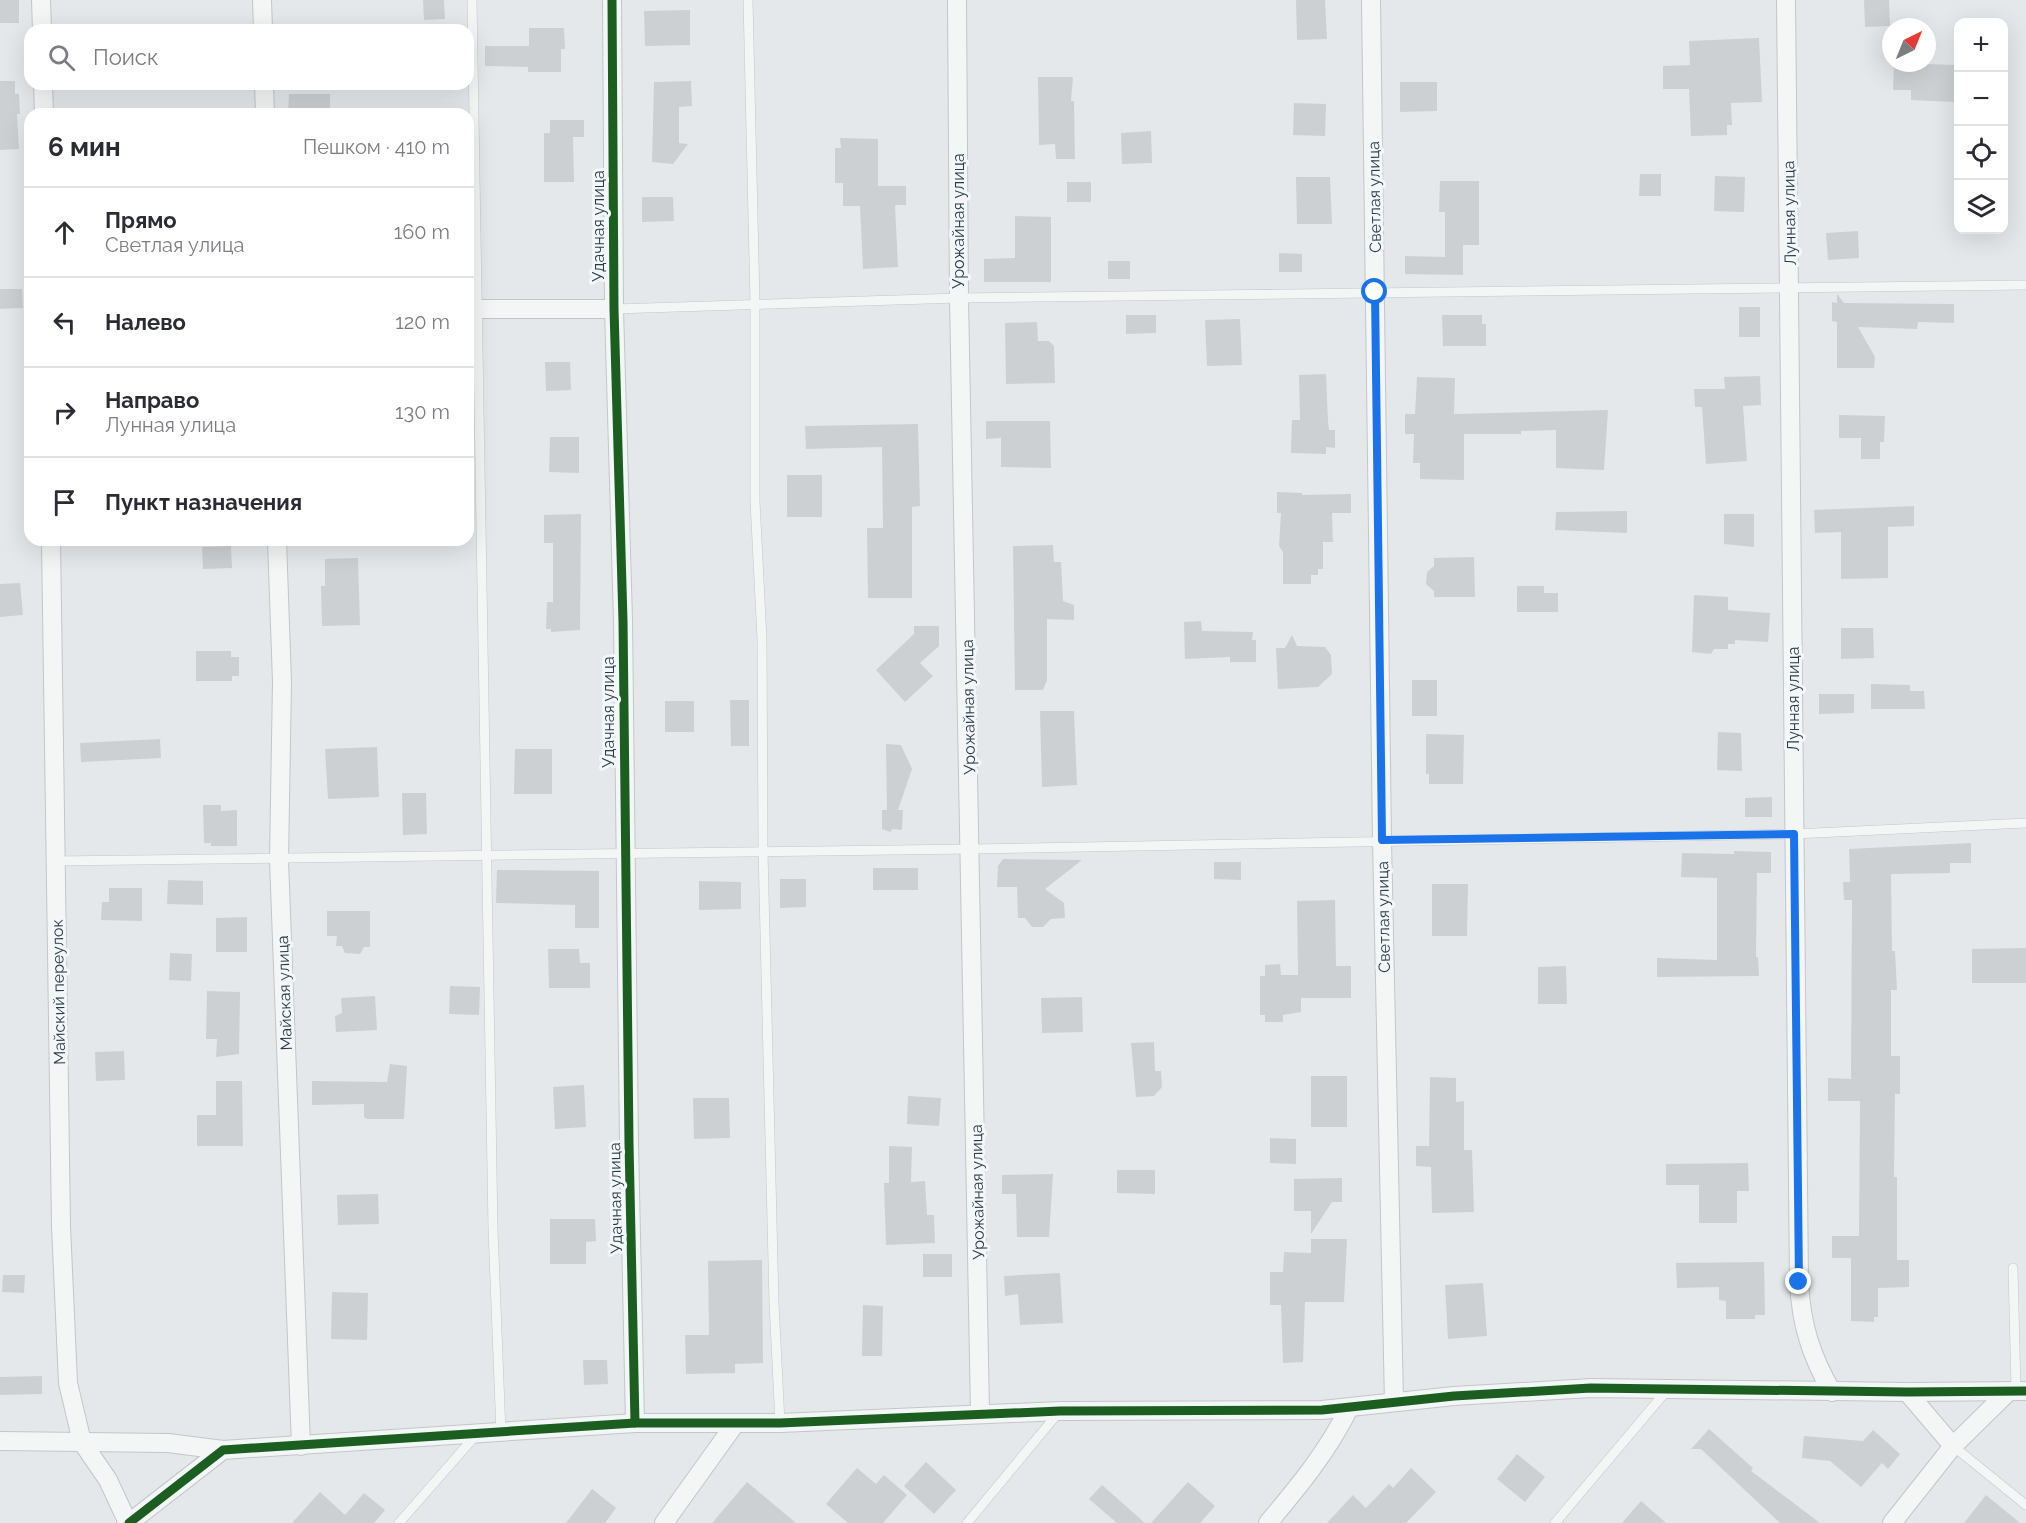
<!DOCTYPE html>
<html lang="ru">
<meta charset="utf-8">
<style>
:root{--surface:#fff;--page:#f7f7f7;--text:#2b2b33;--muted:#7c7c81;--line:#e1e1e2}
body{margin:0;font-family:Raleway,sans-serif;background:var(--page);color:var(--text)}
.controls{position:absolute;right:18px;top:18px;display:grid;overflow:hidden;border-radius:12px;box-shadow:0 6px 24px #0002}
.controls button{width:54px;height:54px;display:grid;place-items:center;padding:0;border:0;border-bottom:2px solid var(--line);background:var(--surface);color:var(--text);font:30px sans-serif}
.compass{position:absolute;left:1882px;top:18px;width:54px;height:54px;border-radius:50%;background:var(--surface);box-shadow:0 6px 24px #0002;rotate:43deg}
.stop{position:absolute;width:18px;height:18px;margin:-14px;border:4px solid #1a73e8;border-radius:50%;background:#fff}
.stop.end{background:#1a73e8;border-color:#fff;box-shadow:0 2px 6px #0008}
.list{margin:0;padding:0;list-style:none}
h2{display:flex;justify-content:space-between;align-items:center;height:78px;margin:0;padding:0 24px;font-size:26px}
h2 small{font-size:20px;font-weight:400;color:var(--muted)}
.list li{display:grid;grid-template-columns:39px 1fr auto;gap:18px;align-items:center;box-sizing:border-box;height:90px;padding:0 24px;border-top:2px solid var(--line)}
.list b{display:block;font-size:22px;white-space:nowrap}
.list p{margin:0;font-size:20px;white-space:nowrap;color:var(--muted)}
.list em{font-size:20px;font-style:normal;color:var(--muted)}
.icon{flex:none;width:33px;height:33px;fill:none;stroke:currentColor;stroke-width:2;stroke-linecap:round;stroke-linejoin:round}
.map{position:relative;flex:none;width:2026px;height:1523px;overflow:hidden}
.search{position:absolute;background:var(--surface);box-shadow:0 6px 24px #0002;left:24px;top:24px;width:450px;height:66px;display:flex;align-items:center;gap:15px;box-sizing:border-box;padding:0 21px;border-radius:18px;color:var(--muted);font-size:22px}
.panel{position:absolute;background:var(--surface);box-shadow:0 6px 24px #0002;left:24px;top:108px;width:450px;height:438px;border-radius:18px}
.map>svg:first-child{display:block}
</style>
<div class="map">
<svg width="2026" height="1523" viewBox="0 0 2026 1523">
<rect width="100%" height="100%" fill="#e5e8ea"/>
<!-- building -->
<g fill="#cdd0d2">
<rect x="0" y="0" width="19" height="23"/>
<polygon points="423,0 444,0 445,19 424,20"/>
<polygon points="1296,0 1325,0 1327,39 1297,40"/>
<polygon points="1864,0 1889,0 1890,26 1865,27"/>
<polygon points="690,10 690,45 645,46 644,11"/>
<polygon points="529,28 564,28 565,49 561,49 561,72 528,72 528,67 485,66 485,46 529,46"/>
<polygon points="1759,38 1762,102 1731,103 1732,125 1727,125 1727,135 1691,136 1689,89 1663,89 1663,66 1690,65 1689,41"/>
<polygon points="1894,63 1956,65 1955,102 1911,100 1911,90 1893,90"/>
<polygon points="1038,77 1073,77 1071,101 1074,101 1075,159 1056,159 1055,144 1039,145"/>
<polygon points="0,81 15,81 15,94 19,94 20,114 17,114 19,149 0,150"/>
<polygon points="691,81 692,106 679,107 679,143 688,144 673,164 652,162 654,82"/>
<polygon points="1400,82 1437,82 1437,111 1400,112"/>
<polygon points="289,94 330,94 330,114 288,114"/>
<polygon points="1294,103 1326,104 1325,136 1293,135"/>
<polygon points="550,120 584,120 584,137 573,137 574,182 544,182 544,133 550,133"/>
<polygon points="1151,131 1152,163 1122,164 1121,133"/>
<polygon points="840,138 878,139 878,186 906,186 906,205 895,205 898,267 863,269 860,206 843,206 843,183 835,183 835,148 841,148"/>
<polygon points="1640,174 1661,174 1661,196 1639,196"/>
<polygon points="1715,176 1745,177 1744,212 1714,211"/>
<polygon points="1296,177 1330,177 1332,224 1297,224"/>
<polygon points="1440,181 1479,181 1479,245 1463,245 1463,275 1405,274 1405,256 1445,257 1445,212 1439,212"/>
<rect x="1067" y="182" width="24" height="20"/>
<polygon points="642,197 673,197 674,221 642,222"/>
<polygon points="1015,216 1051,217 1051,282 984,282 984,259 1015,258"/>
<polygon points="1858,231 1859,258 1828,260 1826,233"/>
<polygon points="1279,253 1302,254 1302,272 1279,272"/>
<rect x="1108" y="261" width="22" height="18"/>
<polygon points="0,289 22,289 23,308 0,309"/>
<polygon points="1837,294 1844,303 1954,304 1954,323 1918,322 1917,329 1858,327 1875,357 1874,368 1837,368 1837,322 1832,321 1832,302 1837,303"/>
<rect x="1739" y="307" width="21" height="30"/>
<polygon points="1126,315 1156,315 1156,333 1126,334"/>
<polygon points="1442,315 1482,315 1482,324 1486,324 1486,346 1443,346"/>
<polygon points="1240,319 1242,365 1207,366 1205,320"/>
<polygon points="1037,322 1038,341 1049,341 1054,346 1055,383 1006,384 1005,323"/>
<polygon points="545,362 570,362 571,390 546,391"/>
<polygon points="1326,374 1328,421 1329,430 1335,430 1335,448 1326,447 1326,454 1291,453 1292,420 1300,420 1299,375"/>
<polygon points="1760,376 1761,405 1743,406 1747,461 1706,464 1702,407 1695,407 1694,389 1725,389 1724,377"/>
<polygon points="1417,377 1455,378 1454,414 1608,410 1604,470 1556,468 1556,430 1521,431 1521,434 1464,434 1464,480 1420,479 1420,463 1413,463 1414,434 1405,434 1405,414 1415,414"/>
<polygon points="1839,415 1885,416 1884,442 1880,442 1880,459 1861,459 1861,438 1839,438"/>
<polygon points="986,421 1050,421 1051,468 1001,467 1001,438 986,439"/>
<polygon points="918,424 920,506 912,507 912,598 868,598 867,528 883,528 882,447 806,449 805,426"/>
<polygon points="550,437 579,437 579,473 549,472"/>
<rect x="787" y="475" width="35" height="42"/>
<polygon points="1277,492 1302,493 1302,495 1351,494 1351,513 1332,513 1333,542 1323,542 1323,569 1318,569 1318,575 1311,575 1311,584 1283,584 1283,552 1279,546 1281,513 1277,513"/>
<polygon points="1914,506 1914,526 1888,527 1888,578 1841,579 1841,532 1815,533 1814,510"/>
<polygon points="1627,511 1627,533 1555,530 1556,512"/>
<polygon points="581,514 580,630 551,632 551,629 546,629 547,602 553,602 553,543 544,543 544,515"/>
<polygon points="1724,514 1754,514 1754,547 1724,544"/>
<polygon points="1053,545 1054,562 1061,562 1063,601 1074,605 1074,620 1047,619 1047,680 1043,690 1015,690 1013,546"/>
<polygon points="231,546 232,568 203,569 202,547"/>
<polygon points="1474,557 1475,597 1434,597 1434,591 1426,584 1427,572 1434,566 1434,558"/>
<polygon points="358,558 360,625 322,626 321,586 325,586 325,559"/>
<polygon points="20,583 23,615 0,617 0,584"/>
<polygon points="1517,586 1544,586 1544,593 1558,593 1558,612 1517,612"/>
<polygon points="1694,595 1728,597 1728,610 1770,613 1768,642 1735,640 1735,644 1728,644 1728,649 1714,649 1711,654 1692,652"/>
<polygon points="1201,621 1202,631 1253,632 1252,640 1256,640 1256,662 1230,662 1230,657 1185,659 1184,622"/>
<polygon points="914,626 939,626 939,646 920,663 933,676 905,702 876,670 914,634"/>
<polygon points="1841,628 1873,628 1874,658 1841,659"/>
<polygon points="1292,635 1297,646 1325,647 1331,655 1332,674 1318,687 1278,689 1276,648 1285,648"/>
<polygon points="196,651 231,651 231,657 239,657 239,676 232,676 232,681 196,681"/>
<rect x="1412" y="680" width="25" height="36"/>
<polygon points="1871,684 1910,685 1910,691 1924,691 1925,709 1871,709"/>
<polygon points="1819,694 1854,694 1854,713 1819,714"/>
<polygon points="730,700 749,700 749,746 731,746"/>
<rect x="665" y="701" width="29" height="31"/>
<polygon points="1040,711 1074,711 1077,785 1042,787"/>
<polygon points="1718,732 1741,733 1742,771 1717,770"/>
<polygon points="1426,734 1464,735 1463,784 1429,784 1429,774 1426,774"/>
<polygon points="160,739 161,758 81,762 80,743"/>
<polygon points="886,744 901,745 912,769 898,810 903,810 902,830 892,829 891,832 882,829 882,810 887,810"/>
<polygon points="377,747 379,797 328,799 325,749"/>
<polygon points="515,749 552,749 552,794 514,794"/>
<polygon points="402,793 426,793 427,834 403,835"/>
<polygon points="1772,797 1772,817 1745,817 1745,798"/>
<polygon points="203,805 221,805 221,811 237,810 237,846 211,846 211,843 204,843"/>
<polygon points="1971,843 1971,863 1950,863 1950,873 1891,874 1892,951 1895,951 1897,990 1891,990 1891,1056 1900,1056 1900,1094 1895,1094 1894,1177 1897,1177 1897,1260 1909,1260 1909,1287 1878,1288 1878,1317 1874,1317 1874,1322 1851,1321 1851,1258 1832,1258 1832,1236 1859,1236 1860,1101 1828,1101 1828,1078 1851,1079 1852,900 1844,900 1843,882 1850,882 1849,849"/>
<polygon points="1734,851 1771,852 1771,873 1757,873 1756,957 1758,957 1759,976 1657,977 1657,958 1717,960 1717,878 1681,877 1682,853 1734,854"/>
<polygon points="1003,859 1082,860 1045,889 1064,903 1065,918 1051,919 1043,927 1032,927 1025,918 1018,918 1017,887 997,887 998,866"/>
<polygon points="1214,862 1241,862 1241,880 1214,879"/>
<rect x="873" y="868" width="45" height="22"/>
<polygon points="497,870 599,871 599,928 575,928 575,905 496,903"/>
<polygon points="780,879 806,879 806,907 780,908"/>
<polygon points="168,880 203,881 203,905 167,904"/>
<polygon points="699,881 741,882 741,909 699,910"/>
<polygon points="1432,884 1468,884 1467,936 1432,936"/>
<polygon points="109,888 142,888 142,921 101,920 102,902 109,902"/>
<polygon points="1335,900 1336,966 1351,966 1351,998 1301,998 1301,1012 1283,1015 1283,1022 1265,1022 1265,1015 1260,1015 1260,976 1265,976 1265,965 1280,964 1281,975 1298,975 1297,901"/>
<polygon points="327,911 370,911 370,947 364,947 360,954 345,953 342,946 336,946 337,936 327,936"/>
<polygon points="247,917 247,952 216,952 216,918"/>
<polygon points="2026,948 2026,983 1972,983 1972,949"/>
<polygon points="548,949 579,949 580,963 590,963 590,988 549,988"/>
<polygon points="170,953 192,954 191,981 169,980"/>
<polygon points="1566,966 1567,1004 1538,1004 1538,967"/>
<polygon points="450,986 480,987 479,1015 449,1014"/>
<polygon points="207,991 240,992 239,1054 216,1057 217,1039 206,1039"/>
<polygon points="375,996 377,1030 336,1032 335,1016 342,1013 341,998"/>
<polygon points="1082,997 1083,1032 1042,1033 1041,998"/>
<polygon points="1154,1042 1155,1071 1161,1071 1162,1087 1154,1096 1136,1097 1131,1043"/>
<polygon points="124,1051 125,1080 96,1081 95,1052"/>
<polygon points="390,1064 407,1066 404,1119 367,1119 364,1117 364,1104 312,1105 312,1081 387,1082"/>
<rect x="1311" y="1076" width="36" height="51"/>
<polygon points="1430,1077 1456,1078 1456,1102 1464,1101 1464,1150 1472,1150 1474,1212 1432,1213 1431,1167 1416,1166 1416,1146 1429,1146"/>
<polygon points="216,1081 242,1081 243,1146 197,1146 197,1115 216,1115"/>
<polygon points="584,1085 586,1127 555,1129 553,1087"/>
<polygon points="908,1096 941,1098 939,1126 907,1124"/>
<polygon points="693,1098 729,1098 730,1138 694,1139"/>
<polygon points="1270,1138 1296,1139 1296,1164 1270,1163"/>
<polygon points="889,1146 912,1147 911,1182 925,1181 927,1215 934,1215 935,1243 886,1245 884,1183 889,1183"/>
<polygon points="1748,1163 1749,1191 1737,1191 1737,1223 1699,1223 1699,1185 1666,1185 1666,1164"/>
<polygon points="1117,1170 1155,1170 1155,1194 1117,1193"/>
<polygon points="1053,1174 1049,1237 1017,1237 1016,1194 1002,1194 1002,1175"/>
<polygon points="1342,1178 1342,1202 1332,1202 1311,1234 1311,1211 1294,1211 1294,1179"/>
<polygon points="378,1194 379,1224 338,1225 337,1195"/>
<polygon points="550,1219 595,1219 596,1241 586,1242 586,1264 550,1264"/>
<polygon points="1311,1239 1347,1239 1344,1302 1305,1302 1303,1362 1283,1363 1281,1305 1270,1305 1270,1272 1283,1272 1284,1252 1311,1253"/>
<rect x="923" y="1254" width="29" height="23"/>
<polygon points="762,1260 763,1363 735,1364 735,1373 686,1374 685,1335 709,1335 708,1261"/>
<polygon points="1764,1262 1765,1315 1755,1315 1755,1319 1726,1319 1726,1301 1719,1300 1719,1287 1677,1288 1676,1263"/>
<polygon points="1060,1273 1063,1323 1020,1325 1018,1294 1005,1296 1004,1276"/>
<polygon points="3,1275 25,1275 24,1293 2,1292"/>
<polygon points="1483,1283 1487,1336 1448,1339 1445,1285"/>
<polygon points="332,1292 368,1293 367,1340 331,1339"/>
<polygon points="863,1305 883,1306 882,1356 862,1356"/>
<polygon points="583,1360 607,1360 608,1384 584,1385"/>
<polygon points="42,1376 42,1394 0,1395 0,1377"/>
<polygon points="1709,1429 1753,1468 1751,1471 1820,1523 1780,1523 1701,1449 1691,1449"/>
<polygon points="1873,1430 1900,1454 1888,1469 1882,1463 1861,1487 1830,1461 1802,1458 1804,1436 1863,1441"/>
<polygon points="1517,1454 1545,1477 1525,1502 1497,1479"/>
<polygon points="926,1462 956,1490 934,1514 904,1486"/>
<polygon points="857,1468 876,1484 884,1475 907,1495 883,1523 848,1523 826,1504"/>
<polygon points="1411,1468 1436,1492 1406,1523 1327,1523 1353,1495 1366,1508 1389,1484 1393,1488"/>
<polygon points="747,1482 796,1523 712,1523"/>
<polygon points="1188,1482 1215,1506 1200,1523 1151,1523"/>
<polygon points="1102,1485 1145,1523 1117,1523 1089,1499"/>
<polygon points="592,1489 616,1508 605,1523 566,1523"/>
<polygon points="320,1492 345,1515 364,1493 385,1510 374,1523 292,1523"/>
<polygon points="1986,1495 2020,1523 1964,1523"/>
<polygon points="1641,1501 1666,1523 1622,1523"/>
</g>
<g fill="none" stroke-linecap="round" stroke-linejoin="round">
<!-- lane casing -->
<g stroke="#c3c6c8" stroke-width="10">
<g id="lane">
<polyline points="472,0 493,1229 501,1433"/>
<polyline points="748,0 755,303 755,501 762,639 763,851 774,1303 780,1423"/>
<polyline points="614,309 959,298 2026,285"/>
<polyline points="56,861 971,849 1794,834 2026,823"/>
<polyline points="2013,1268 2016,1391"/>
<polyline points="1953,1446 2026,1505"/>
<polyline points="399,1523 476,1435"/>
<polyline points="967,1523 1059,1412"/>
<polyline points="1555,1523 1668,1389"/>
</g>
</g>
<!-- street casing -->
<g stroke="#c3c6c8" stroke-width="20">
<g id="street">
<polyline points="41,0 42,30"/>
<polyline points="262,0 263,30"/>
<polyline points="612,0 614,309 623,621 629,1143 635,1423"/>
<polyline points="957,0 959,298 980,1413"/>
<polyline points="1371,0 1382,840 1394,1402"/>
<path d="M 1786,0 L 1799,1282 C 1801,1324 1811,1356 1832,1392"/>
<polyline points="43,84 44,114"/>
<polyline points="264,84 265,114"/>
<polyline points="468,309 614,309"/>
<polyline points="51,540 61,1226 68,1383 82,1442 108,1480 128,1523"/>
<polyline points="277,540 282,682 279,860 301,1446"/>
<polyline points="1907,1392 1953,1446"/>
<polyline points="0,1441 168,1443 223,1450"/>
<polyline points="129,1523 223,1450 635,1423 780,1423 1060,1411 1322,1410 1454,1396 1591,1388 1907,1392 2026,1391"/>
<polyline points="664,1523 735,1424"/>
<path d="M 1268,1523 C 1299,1486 1328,1451 1349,1408"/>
<polyline points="1892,1523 1953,1446 2009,1391"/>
</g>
</g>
<!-- lane -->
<use href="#lane" stroke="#f4f6f6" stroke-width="9"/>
<!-- street -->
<use href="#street" stroke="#f4f6f6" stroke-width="18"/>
<!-- cycleway casing -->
<g stroke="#f3f7f9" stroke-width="13">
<g id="cycleway">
<polyline points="612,0 614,309 623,621 629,1143 635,1423"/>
<polyline points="129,1523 223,1450 635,1423 780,1423 1060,1411 1322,1410 1454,1396 1591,1388 1907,1392 2026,1391"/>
</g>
</g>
<!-- cycleway -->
<use href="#cycleway" stroke="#1b5e20" stroke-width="9"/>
</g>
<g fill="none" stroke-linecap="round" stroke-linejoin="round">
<!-- route -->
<polyline stroke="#1a73e8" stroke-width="8" points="1375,292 1382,840 1794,834 1799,1282"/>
</g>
<g text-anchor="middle" stroke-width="6" stroke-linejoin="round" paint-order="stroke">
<!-- street labels -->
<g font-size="16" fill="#293a45" stroke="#f3f7f9">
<text transform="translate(1374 197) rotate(-91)" y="6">Светлая улица</text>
<text transform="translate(1789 213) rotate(-91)" y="6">Лунная улица</text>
<text transform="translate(958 221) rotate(-90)" y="6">Урожайная улица</text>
<text transform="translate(598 226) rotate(-90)" y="6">Удачная улица</text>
<text transform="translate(1793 699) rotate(-90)" y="6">Лунная улица</text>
<text transform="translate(968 707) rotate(-91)" y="6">Урожайная улица</text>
<text transform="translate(608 712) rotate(-90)" y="6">Удачная улица</text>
<text transform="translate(1383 917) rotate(-91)" y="6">Светлая улица</text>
<text transform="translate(58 992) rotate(-91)" y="6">Майский переулок</text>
<text transform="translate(284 993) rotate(-92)" y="6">Майская улица</text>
<text transform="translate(977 1192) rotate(-91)" y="6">Урожайная улица</text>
<text transform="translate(615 1198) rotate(-91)" y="6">Удачная улица</text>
</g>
</g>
</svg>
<div class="controls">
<button>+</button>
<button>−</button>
<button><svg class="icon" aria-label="locate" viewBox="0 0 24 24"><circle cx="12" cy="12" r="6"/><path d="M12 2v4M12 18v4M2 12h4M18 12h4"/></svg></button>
<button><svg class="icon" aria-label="layers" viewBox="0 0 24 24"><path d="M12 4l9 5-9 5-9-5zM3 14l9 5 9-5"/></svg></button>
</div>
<svg class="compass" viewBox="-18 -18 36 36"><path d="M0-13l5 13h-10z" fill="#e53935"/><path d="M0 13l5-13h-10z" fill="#7c7c81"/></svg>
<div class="stop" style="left:1375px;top:292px"></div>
<div class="stop end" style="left:1799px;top:1282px"></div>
<div class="search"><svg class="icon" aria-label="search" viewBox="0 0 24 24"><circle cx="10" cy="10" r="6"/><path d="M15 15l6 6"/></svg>Поиск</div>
<section class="panel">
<h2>6 мин<small>Пешком · 410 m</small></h2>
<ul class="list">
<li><svg class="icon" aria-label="ahead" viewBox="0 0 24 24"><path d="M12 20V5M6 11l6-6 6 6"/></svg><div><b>Прямо</b><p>Светлая улица</p></div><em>160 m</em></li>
<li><svg class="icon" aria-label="left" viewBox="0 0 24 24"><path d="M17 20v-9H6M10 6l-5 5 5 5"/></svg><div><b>Налево</b></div><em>120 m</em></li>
<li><svg class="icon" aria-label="right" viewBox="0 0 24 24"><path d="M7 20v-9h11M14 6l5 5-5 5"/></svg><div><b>Направо</b><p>Лунная улица</p></div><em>130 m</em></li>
<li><svg class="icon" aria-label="arrive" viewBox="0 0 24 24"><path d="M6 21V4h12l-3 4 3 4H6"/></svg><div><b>Пункт назначения</b></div></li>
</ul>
</section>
</div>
